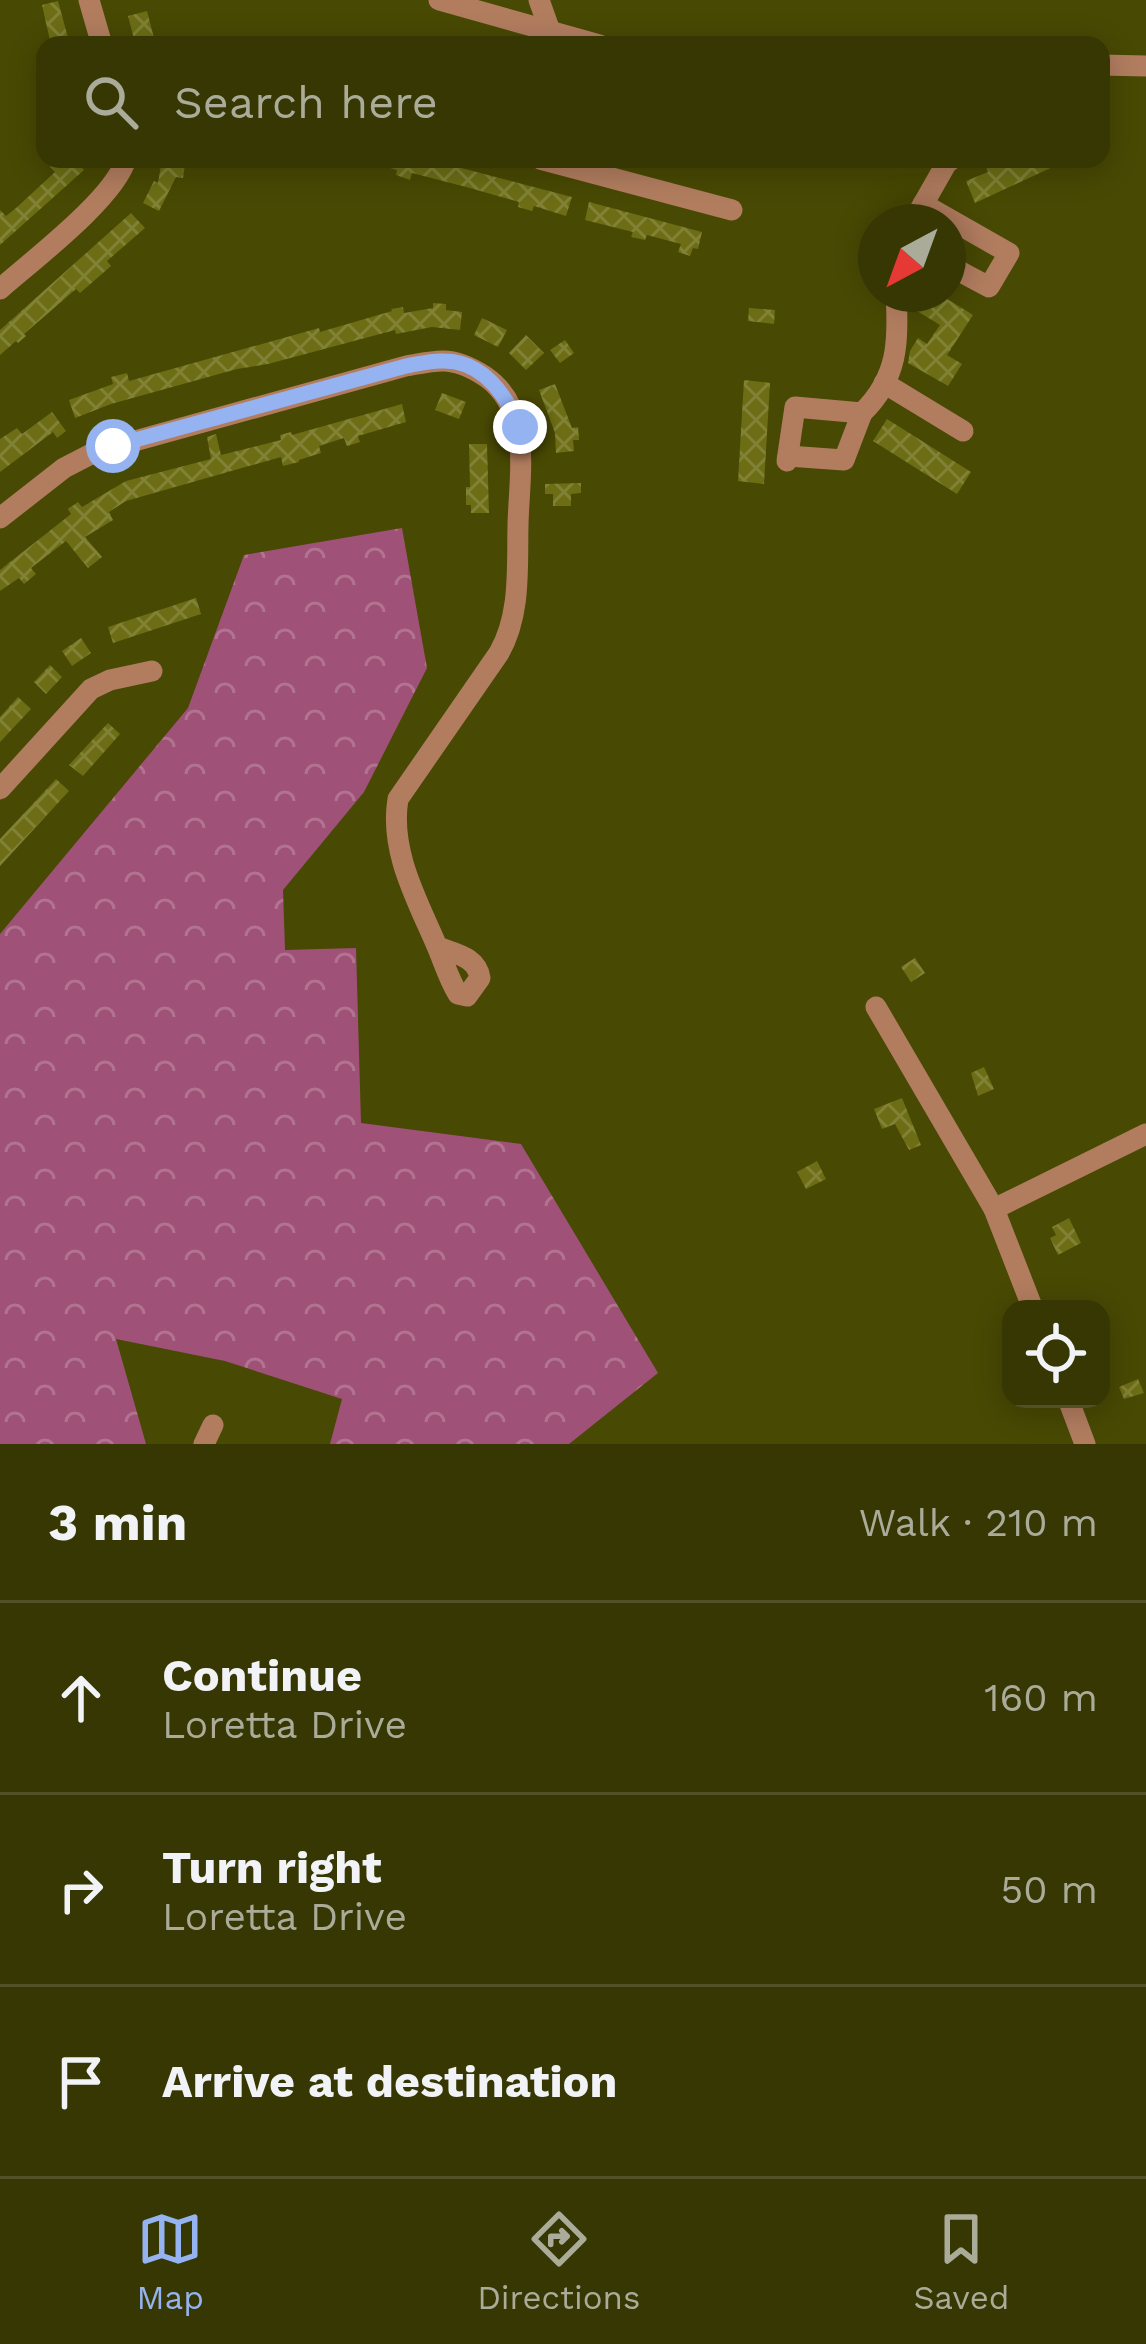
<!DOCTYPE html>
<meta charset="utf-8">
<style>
:root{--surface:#363702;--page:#414211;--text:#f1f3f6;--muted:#aaac99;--line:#505124;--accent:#95b2f1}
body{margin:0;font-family:"Work Sans",sans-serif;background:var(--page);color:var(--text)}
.controls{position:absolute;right:36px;bottom:36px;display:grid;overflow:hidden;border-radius:24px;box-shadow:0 6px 30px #0003}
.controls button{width:108px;height:108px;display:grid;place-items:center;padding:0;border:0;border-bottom:3px solid var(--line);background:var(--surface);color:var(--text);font:60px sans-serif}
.compass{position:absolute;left:858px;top:204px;width:108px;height:108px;border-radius:50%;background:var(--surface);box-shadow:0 6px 30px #0003;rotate:221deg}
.stop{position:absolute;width:36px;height:36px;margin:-27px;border:9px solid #95b2f1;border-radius:50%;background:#fff}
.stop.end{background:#95b2f1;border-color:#fff;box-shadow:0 3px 12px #0008}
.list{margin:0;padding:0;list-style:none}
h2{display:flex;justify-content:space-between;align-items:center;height:156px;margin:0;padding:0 48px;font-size:51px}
h2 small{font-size:39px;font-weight:400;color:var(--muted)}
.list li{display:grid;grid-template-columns:78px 1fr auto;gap:36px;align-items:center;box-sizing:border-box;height:192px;padding:0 48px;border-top:3px solid var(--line)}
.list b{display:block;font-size:45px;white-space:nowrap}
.list p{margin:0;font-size:39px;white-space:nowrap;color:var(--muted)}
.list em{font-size:39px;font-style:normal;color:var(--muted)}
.icon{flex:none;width:66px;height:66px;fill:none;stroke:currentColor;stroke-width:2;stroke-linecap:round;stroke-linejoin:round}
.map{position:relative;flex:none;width:1146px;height:1444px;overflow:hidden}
.search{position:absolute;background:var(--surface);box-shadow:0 6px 30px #0003;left:36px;right:36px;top:36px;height:132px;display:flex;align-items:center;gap:30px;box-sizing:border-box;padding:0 42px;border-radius:24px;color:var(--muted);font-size:45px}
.sheet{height:732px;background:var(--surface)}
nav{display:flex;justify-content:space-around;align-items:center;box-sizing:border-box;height:168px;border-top:3px solid var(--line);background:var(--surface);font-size:33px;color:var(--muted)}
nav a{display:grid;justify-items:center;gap:6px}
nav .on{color:var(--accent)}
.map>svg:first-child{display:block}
</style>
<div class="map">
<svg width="1146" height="1444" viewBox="0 0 1146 1444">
<defs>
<pattern id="forest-crowns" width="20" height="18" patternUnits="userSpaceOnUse" patternTransform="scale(3)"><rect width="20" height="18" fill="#9f5178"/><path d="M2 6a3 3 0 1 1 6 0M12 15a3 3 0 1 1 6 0" fill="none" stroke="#b17390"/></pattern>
<pattern id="building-cross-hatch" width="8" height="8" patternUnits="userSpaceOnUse" patternTransform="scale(3)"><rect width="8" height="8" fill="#6c6d15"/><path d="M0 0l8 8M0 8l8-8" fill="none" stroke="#818236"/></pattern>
</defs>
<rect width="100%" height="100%" fill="#484903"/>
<!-- forest -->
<polygon fill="url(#forest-crowns)" points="402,528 427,668 364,792 283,890 285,950 356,948 361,1123 521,1144 658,1373 569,1444 330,1444 342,1399 225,1361 116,1339 146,1444 0,1444 0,934 188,708 244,555"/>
<!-- building -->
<g fill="url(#building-cross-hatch)">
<polygon points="58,1 70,45 51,45 42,5"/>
<polygon points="147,11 154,38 135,43 128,16"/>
<polygon points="60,159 64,164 74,159 84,170 0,245 0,210 6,216 16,208 55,172 50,167"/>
<polygon points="162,159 180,159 179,163 185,164 183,178 176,177 159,211 143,203 154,181 158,183"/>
<polygon points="370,159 427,159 572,197 566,216 534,206 532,211 518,207 519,202 470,188 412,173 410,180 396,175 397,170 370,162"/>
<polygon points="1002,159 1070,159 975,203 966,181 988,172 986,166"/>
<polygon points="589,202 702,232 698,249 693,248 690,256 678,252 681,244 647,235 645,240 631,237 633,232 585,220"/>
<polygon points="131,213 145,228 107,261 111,266 80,293 76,289 24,334 26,336 18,343 16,341 0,355 0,330"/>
<polygon points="928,294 939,294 973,315 947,355 962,364 948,386 908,363 910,351 918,338 927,344 940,325 917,311"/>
<polygon points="433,303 446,304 446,310 462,312 460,330 432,327 396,334 395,330 268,364 237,369 111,404 75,418 69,400 113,384 111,377 127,373 129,381 319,328 320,332 392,311 391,309 403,307 404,313 433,308"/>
<polygon points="749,308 775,310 774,324 748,321"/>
<polygon points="482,318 507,330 498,347 474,335"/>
<polygon points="526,335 544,353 526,370 509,353"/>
<polygon points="565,340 574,353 560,363 550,350"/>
<polygon points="744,380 770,383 764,484 738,481"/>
<polygon points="555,384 572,428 578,427 579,440 573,440 574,451 556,453 555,433 539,390"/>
<polygon points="442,393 466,402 459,419 435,410"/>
<polygon points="402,404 406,422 358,436 360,442 347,446 344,438 319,446 321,453 299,460 299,462 283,466 281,457 126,501 109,512 113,520 85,537 102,557 88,568 66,541 31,568 36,574 24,584 19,578 0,591 0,570 71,514 68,509 78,502 82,507 126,481 211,459 207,437 216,434 221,455 281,440 280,435 291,432 292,435"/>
<polygon points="52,412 66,431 57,438 53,432 0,472 0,439 17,428 22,434"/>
<polygon points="887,419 971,472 957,494 873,441"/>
<polygon points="469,444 487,444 489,513 471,513 471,505 466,505 466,487 470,487"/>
<polygon points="581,483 581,493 571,494 571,506 553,506 553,494 545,494 545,484"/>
<polygon points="196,598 201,614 113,643 108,627"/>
<polygon points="81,638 91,653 72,666 62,651"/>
<polygon points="50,665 62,677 46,694 34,682"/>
<polygon points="18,697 31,709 0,742 0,717"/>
<polygon points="108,723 120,734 83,776 69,765"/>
<polygon points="56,779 69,791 0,866 0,839"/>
<polygon points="915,958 925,973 911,982 901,967"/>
<polygon points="984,1067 994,1089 978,1096 971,1073"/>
<polygon points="902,1098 921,1145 909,1150 895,1124 882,1129 874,1109"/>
<polygon points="817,1161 826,1179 806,1189 797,1172"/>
<polygon points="1069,1218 1081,1243 1058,1255 1050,1238 1056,1235 1052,1227"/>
<polygon points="1138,1379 1144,1393 1124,1399 1119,1387"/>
</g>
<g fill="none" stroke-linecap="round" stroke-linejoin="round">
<!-- minor -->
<g stroke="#b27d5f" stroke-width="21">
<polyline points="89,0 102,45"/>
<polyline points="439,0 600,45"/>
<polyline points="539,0 550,31"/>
<polyline points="1101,65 1146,66"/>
<polyline points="540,159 732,210"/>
<polyline points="923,204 1009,253 989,287 948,265"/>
<polyline points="913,222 946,164 952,159"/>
<path d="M 0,289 C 33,260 115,198 126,159"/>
<polyline points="884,383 963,431"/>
<polyline points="788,456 844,460 862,413"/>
<path d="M 787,461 L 795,407 L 862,413 C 898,378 899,342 896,294"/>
<path d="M 0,518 L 64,468 L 95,452 L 406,366 C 418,364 431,361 443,361 C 458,361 474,369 486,377 C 533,410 519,476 518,525 C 517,568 521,615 499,653 L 398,799 C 389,853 419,903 439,951 C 445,966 450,981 458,994 L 467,996 L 480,978 C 477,957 456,954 438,947"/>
<polyline points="0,789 91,689 110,680 152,671"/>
<polyline points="876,1007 994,1209 1033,1309"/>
<polyline points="994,1209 1146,1134"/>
<polyline points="1068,1399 1085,1444"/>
<polyline points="204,1444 213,1425"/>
</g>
</g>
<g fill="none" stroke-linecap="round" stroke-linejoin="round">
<!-- route -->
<path stroke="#95b2f1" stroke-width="15" d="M 113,446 L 406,366 C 418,364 432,360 444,361 C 483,361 506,395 520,427"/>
</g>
</svg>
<div class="controls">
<button><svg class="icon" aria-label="locate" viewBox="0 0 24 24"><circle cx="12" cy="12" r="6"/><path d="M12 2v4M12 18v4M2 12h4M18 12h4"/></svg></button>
</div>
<svg class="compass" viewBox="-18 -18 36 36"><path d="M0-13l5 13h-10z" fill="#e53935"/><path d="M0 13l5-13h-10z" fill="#aaac99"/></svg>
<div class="stop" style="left:113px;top:446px"></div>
<div class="stop end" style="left:520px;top:427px"></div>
<div class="search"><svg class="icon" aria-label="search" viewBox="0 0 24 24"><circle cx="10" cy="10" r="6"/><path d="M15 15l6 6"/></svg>Search here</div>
</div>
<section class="sheet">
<h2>3 min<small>Walk · 210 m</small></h2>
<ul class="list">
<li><svg class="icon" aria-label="ahead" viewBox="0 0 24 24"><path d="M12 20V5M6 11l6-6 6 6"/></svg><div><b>Continue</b><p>Loretta Drive</p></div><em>160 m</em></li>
<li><svg class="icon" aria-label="right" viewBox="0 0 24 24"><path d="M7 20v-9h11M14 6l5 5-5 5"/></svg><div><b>Turn right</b><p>Loretta Drive</p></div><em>50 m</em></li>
<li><svg class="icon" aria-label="arrive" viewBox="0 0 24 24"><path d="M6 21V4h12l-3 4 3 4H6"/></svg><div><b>Arrive at destination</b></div></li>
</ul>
</section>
<nav>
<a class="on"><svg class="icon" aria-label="map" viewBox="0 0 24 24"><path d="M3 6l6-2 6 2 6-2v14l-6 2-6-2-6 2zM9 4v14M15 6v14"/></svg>Map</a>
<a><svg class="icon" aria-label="directions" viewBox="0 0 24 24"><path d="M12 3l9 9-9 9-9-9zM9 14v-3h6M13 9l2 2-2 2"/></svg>Directions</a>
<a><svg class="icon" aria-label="saved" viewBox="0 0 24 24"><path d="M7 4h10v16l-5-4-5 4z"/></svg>Saved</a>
</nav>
